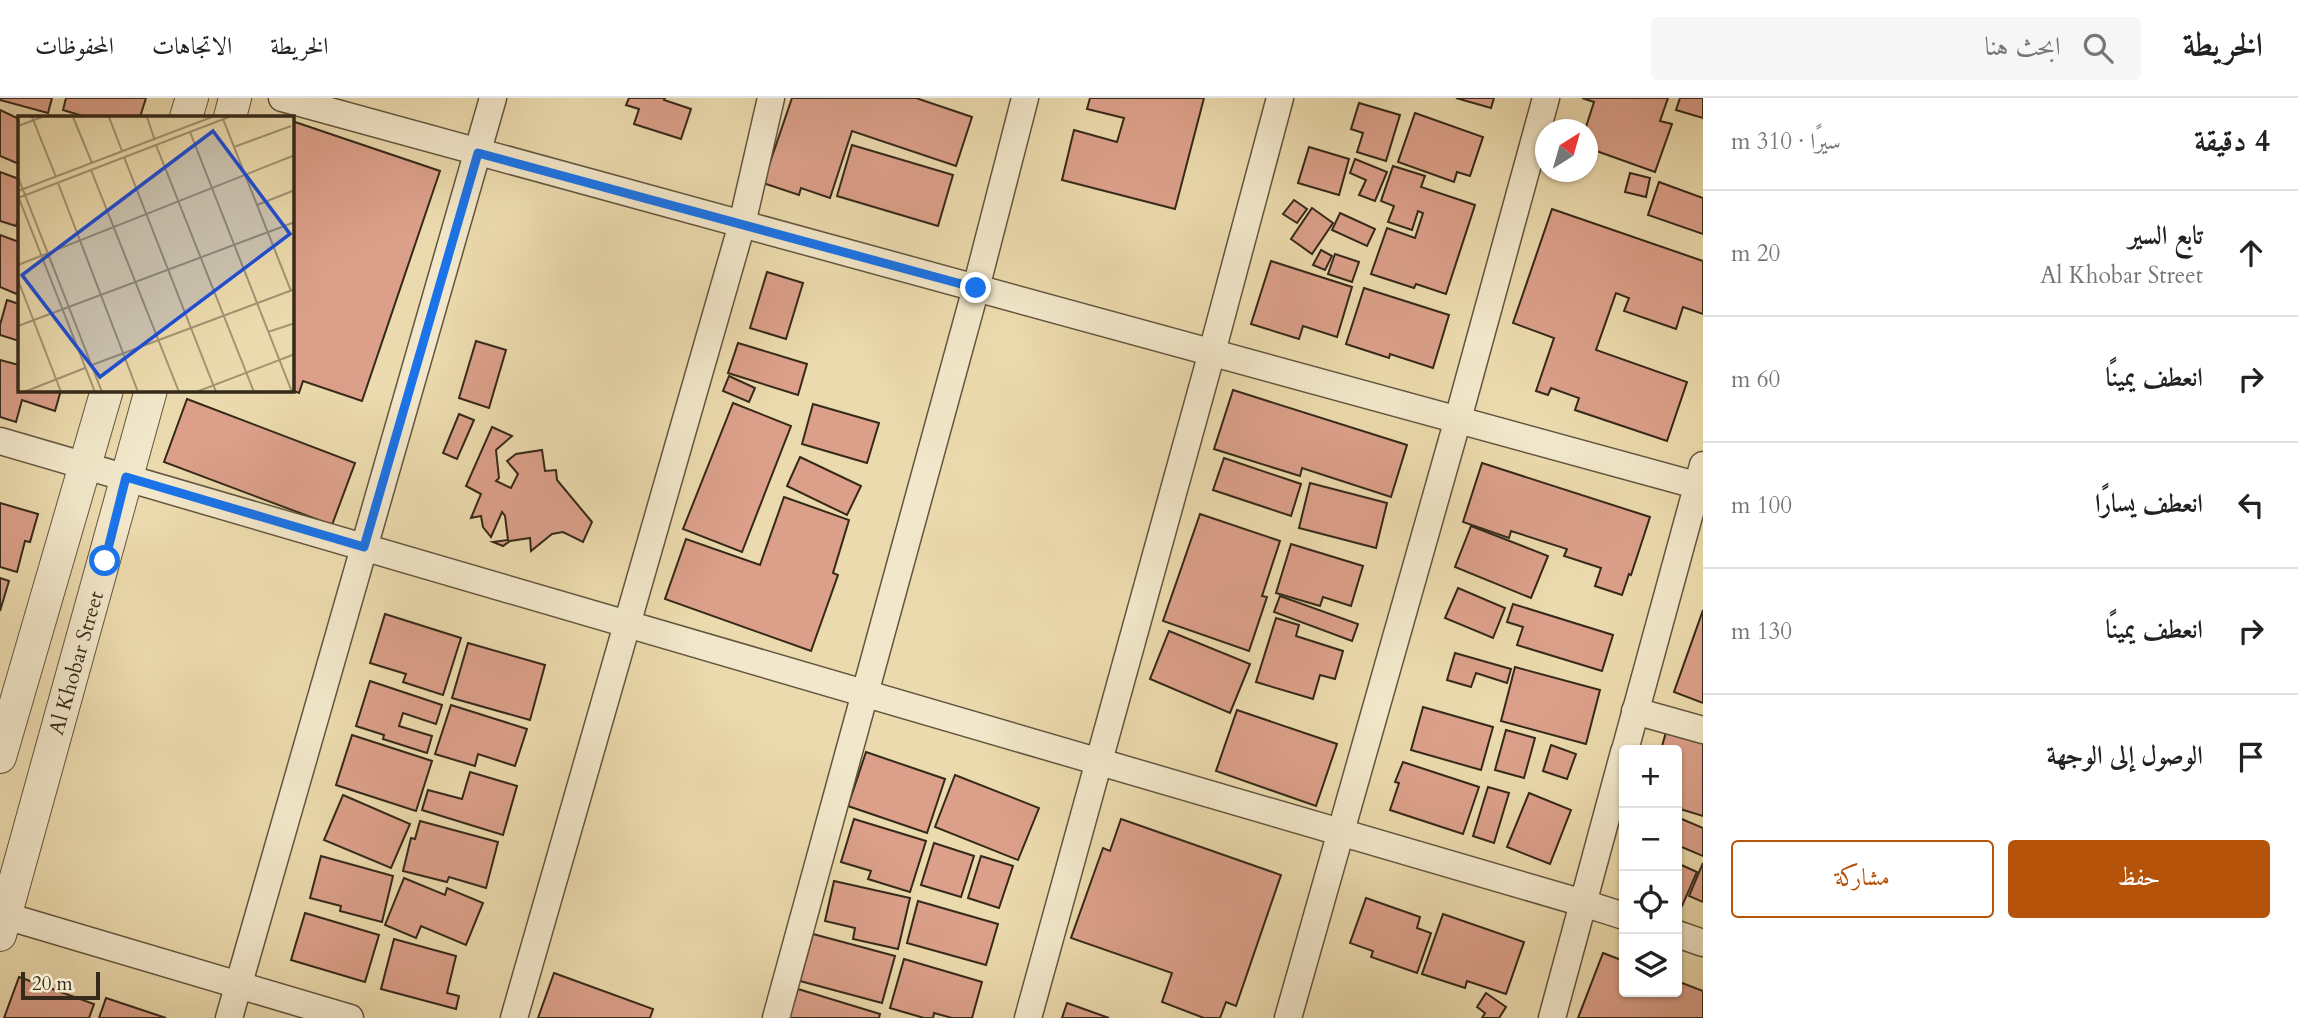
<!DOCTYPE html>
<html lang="ar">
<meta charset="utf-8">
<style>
:root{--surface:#fff;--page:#f6f6f6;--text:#222;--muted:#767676;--line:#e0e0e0;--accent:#b45309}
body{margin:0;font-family:Cardo,Amiri,serif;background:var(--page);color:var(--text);direction:rtl}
.controls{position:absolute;right:21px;bottom:21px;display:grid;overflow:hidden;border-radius:7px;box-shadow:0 2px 5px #0004}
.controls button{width:63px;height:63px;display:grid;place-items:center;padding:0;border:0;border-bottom:2px solid var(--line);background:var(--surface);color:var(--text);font:35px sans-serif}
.compass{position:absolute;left:1535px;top:21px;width:63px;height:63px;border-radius:50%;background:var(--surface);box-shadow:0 2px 5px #0004;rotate:37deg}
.scale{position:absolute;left:21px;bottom:18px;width:79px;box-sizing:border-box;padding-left:7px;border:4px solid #352919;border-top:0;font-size:19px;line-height:24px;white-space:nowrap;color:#352919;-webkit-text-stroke:5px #f2e7ca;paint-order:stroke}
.stop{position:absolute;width:21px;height:21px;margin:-16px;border:5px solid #1a73e8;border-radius:50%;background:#fff}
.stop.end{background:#1a73e8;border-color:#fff;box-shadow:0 2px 7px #0008}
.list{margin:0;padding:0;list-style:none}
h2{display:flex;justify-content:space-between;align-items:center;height:91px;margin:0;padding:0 28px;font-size:30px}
h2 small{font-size:23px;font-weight:400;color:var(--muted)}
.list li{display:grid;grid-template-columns:46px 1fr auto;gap:21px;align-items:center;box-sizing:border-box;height:126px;padding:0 28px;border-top:2px solid var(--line)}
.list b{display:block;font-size:26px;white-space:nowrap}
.list p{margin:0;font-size:23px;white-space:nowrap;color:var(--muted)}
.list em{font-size:23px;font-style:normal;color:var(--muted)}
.actions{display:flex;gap:14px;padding:21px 28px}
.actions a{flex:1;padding:16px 0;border:2px solid var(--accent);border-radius:7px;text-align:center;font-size:24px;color:var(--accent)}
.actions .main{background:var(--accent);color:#fff}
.icon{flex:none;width:38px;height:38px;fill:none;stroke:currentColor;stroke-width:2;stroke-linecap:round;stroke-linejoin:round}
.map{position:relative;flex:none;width:1703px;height:920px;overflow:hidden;direction:ltr}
header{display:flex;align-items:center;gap:42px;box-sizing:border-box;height:98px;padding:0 35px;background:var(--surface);border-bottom:2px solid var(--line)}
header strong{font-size:33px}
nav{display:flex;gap:38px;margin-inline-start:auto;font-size:24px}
.search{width:490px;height:63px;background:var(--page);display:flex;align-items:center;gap:18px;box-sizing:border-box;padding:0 24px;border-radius:7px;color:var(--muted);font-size:26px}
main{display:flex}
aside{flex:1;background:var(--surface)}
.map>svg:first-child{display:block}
</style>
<header>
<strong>الخريطة</strong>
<div class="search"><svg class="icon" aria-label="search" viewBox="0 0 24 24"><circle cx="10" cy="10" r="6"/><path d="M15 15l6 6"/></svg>ابحث هنا</div>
<nav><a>الخريطة</a><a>الاتجاهات</a><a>المحفوظات</a></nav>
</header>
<main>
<aside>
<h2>4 دقيقة<small>سيرًا · 310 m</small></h2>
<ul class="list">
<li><svg class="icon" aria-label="ahead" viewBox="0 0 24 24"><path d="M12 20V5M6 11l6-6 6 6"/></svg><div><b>تابع السير</b><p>Al Khobar Street</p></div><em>20 m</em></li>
<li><svg class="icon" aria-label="right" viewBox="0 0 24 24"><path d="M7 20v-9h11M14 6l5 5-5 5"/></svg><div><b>انعطف يمينًا</b></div><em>60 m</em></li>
<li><svg class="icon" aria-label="left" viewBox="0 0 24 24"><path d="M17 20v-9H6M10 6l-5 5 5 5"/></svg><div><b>انعطف يسارًا</b></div><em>100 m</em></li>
<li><svg class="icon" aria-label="right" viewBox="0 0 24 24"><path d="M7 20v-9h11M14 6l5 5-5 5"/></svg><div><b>انعطف يمينًا</b></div><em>130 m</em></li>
<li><svg class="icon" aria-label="arrive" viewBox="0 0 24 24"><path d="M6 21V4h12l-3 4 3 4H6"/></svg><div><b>الوصول إلى الوجهة</b></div></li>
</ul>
<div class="actions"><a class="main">حفظ</a><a>مشاركة</a></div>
</aside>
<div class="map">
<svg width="1703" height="920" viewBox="0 0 1703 920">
<rect width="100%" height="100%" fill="#ebdaad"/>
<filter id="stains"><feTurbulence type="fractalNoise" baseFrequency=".00286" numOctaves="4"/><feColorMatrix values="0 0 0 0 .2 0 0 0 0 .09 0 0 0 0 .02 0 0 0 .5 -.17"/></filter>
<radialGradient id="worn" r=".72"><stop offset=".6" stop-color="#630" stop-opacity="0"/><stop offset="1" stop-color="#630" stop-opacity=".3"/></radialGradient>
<!-- building -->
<g fill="#dca08a" stroke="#352919" stroke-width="2">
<polygon points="0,0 52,0 48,15 0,2"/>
<polygon points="66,0 146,0 140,19 86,19 63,12"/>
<polygon points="629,0 665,0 664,2 691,11 681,41 634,26 639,11 626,7"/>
<polygon points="792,0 916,0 972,19 956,68 852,33 830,100 801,90 799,97 763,85"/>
<polygon points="1090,0 1204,0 1175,111 1062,82 1074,32 1117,44 1124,20 1087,11"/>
<polygon points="1456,0 1494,0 1491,10"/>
<polygon points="1582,0 1668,0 1660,23 1672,26 1655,74 1588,50 1588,32 1585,32 1594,4"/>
<polygon points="1680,0 1703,0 1703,20 1676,12"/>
<polygon points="1359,5 1400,17 1386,63 1357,54 1363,35 1351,31"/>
<polygon points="0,12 19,21 19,66 0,58"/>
<polygon points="1415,15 1483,39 1470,78 1457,74 1454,84 1398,64"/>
<polygon points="292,23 440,73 362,303 303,283 299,295 291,292"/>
<polygon points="852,47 953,77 938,128 837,98"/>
<polygon points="1309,49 1349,61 1339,97 1298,85"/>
<polygon points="1355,61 1387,74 1375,103 1359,97 1366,82 1350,75"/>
<polygon points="1393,68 1425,78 1421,89 1475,107 1446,196 1416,186 1414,190 1371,176 1387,130 1415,140 1423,115 1418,113 1412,132 1388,124 1394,108 1381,103"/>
<polygon points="0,74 19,81 19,119 16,128 0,123"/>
<polygon points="1630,75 1650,80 1646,99 1625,94"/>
<polygon points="1659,84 1703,100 1703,136 1648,117"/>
<polygon points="1294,102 1307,111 1297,125 1283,116"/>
<polygon points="1312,110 1333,125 1312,156 1291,141"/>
<polygon points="1552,111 1703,163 1703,216 1683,209 1676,231 1624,213 1629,200 1616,195 1596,252 1687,284 1667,343 1575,312 1579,300 1551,290 1548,297 1536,293 1554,240 1513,225"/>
<polygon points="1340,115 1375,131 1367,148 1332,132"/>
<polygon points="0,137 19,144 19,197 0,189"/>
<polygon points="1321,152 1332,158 1325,172 1313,167"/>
<polygon points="1335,156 1359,164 1352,184 1328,176"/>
<polygon points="1271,163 1352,189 1337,239 1303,228 1299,241 1251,226"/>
<polygon points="767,174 803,185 786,241 750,230"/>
<polygon points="1364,190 1449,217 1433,270 1390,256 1389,260 1346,246"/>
<polygon points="7,202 19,206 19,243 0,237 0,227"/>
<polygon points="476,243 506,252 489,310 459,300"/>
<polygon points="738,245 807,266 798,297 728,275"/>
<polygon points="0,262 19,267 19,292 61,292 55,313 22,302 16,324 0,319"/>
<polygon points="729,278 755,290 749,304 723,293"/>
<polygon points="1233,292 1407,347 1391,399 1302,370 1300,378 1214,351"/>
<polygon points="187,301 355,365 332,427 164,364"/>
<polygon points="733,305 791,328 742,454 683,431"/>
<polygon points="813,306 879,325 867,365 802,346"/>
<polygon points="459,316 474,322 457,361 443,355"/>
<polygon points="492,329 512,338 496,352 499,380 496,383 511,390 518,376 507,363 516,356 542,352 545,373 556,372 557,382 592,424 583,444 563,434 552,436 531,453 530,440 510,443 503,448 493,444 508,442 505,418 502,414 491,439 483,429 481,418 471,420 481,396 466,388"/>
<polygon points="800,359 861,388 847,417 787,388"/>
<polygon points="1224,360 1301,386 1291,418 1213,392"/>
<polygon points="1482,365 1650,419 1631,477 1629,476 1622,497 1595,488 1601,470 1564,458 1567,451 1511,433 1509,440 1463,424"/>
<polygon points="1310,385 1387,405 1376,450 1299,430"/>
<polygon points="784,399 849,422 833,475 838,477 811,553 665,501 686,441 760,467"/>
<polygon points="0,405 38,416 30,444 25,443 17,474 0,469"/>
<polygon points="1200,416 1280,443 1262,498 1267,499 1249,553 1163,523"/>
<polygon points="1471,428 1548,458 1531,500 1455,469"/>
<polygon points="1291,446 1363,468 1351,508 1323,499 1320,508 1276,495"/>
<polygon points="0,480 9,483 0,513"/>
<polygon points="1458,490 1505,510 1493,540 1445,520"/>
<polygon points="1280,498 1358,526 1352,543 1274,514"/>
<polygon points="1513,506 1613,537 1602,573 1517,547 1523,529 1507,524"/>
<polygon points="1703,512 1703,605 1674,594"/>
<polygon points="385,516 461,540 443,597 403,584 406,576 370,565"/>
<polygon points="1276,520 1299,527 1296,538 1343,553 1335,581 1320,577 1313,601 1256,584"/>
<polygon points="1169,533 1250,566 1230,615 1150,581"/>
<polygon points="468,545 545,567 530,622 452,600"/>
<polygon points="1455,555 1511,571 1507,585 1476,575 1471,589 1447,582"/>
<polygon points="1515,569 1600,592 1586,646 1501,623"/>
<polygon points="370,583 442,607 436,626 403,615 399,628 432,638 427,655 383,641 384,637 356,628"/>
<polygon points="451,607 527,631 515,668 478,656 475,668 435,656"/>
<polygon points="1423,609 1493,629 1481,672 1411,652"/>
<polygon points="1237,612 1337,646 1316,708 1216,673"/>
<polygon points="1506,632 1535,640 1524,680 1495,672"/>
<polygon points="1666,634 1703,645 1703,718 1677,710 1677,652 1661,652"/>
<polygon points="352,637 432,663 416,713 336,687"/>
<polygon points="1551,647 1576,656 1567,681 1543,673"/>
<polygon points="866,654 945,681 927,735 848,708"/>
<polygon points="1403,664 1479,689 1463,736 1390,712 1399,685 1395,684"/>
<polygon points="470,674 517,688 503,737 422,712 428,692 462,701"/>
<polygon points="955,677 1039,710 1018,762 935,729"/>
<polygon points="1488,689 1509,695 1494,745 1473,738"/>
<polygon points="1529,695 1571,712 1550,766 1507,749"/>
<polygon points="343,697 410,726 391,770 324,742"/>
<polygon points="1677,719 1703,730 1703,758 1677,747"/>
<polygon points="854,721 926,743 910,794 868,781 871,773 841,764"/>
<polygon points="1121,721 1281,777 1236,908 1226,904 1220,920 1204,920 1162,904 1172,875 1071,840 1103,750 1110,753"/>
<polygon points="420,723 498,744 486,790 449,779 447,784 403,773 411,740 415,741"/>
<polygon points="934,745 974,758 961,799 921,787"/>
<polygon points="321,758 393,778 382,824 340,813 341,808 310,800"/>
<polygon points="981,758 1013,768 999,810 968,800"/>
<polygon points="1677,765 1697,774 1682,808 1677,806"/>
<polygon points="1703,765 1703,804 1689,798"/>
<polygon points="404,780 445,797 447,790 483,805 466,847 421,828 416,840 385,827"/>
<polygon points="834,783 910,800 898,851 853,841 855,830 825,823"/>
<polygon points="1366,800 1420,819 1417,830 1431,835 1417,875 1371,859 1373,853 1350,845"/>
<polygon points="918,803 998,826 986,867 907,845"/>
<polygon points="305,815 379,837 365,884 291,862"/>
<polygon points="1443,816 1524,844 1506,896 1467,883 1465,890 1422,876"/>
<polygon points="813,836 895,858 882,905 800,883"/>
<polygon points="394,841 456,858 447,895 459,898 456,911 381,891"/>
<polygon points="1603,855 1624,863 1624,894 1677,894 1677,883 1703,893 1703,920 1578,920"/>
<polygon points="904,861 982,884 972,920 952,920 934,915 933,920 924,920 890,910"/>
<polygon points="554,875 653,911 650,920 538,920"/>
<polygon points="19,879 94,906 89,920 4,920"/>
<polygon points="798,891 880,916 879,920 789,920"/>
<polygon points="1486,895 1506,909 1499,920 1482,920 1485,915 1477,909"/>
<polygon points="106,900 166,920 99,920"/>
<polygon points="1067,905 1109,920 1062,920"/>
</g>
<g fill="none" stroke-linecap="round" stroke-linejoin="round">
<!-- minor casing -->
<g stroke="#62553e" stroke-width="29">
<g id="minor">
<polyline points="282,0 1703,389"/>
<polyline points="0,343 1583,805 1624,818"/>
<polyline points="1635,613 1703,632"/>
<polyline points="1625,652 1703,367"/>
<polyline points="6,818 350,920"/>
<polyline points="1677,836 1703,845"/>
<polyline points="229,920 493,0"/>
<polyline points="514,920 742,126 771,0"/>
<polyline points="776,920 976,190 1025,0"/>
<polyline points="1028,920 1212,254 1280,0"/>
<polyline points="1288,920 1458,321 1546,0"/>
<polyline points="1552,920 1624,654"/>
</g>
</g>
<!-- tertiary casing -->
<g stroke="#62553e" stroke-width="34">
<g id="tertiary">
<polyline points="186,19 192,0"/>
<polyline points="230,19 235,0"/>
<polyline points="0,659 107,292"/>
<polyline points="0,837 151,292"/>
</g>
</g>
<!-- minor -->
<use href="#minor" stroke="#f2e7ca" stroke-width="26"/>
<!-- tertiary -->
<use href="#tertiary" stroke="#f2e7ca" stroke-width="32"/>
</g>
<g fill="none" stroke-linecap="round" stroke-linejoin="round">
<!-- route -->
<polyline stroke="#1a73e8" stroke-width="9" points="105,463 126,379 364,449 478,55 976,190"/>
</g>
<g text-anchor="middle" stroke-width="6" stroke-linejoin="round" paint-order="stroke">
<!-- street labels -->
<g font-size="21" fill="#352919" stroke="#f2e7ca">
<text transform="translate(76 565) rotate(-74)" y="7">Al Khobar Street</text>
</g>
</g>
<!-- overview -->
<g transform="translate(18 18)">
<rect width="276" height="276" fill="#ebdaad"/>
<path fill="none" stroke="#a29372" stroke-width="2" d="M 14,1 L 38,61M 55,1 L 74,47M 91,1 L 104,35M 129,1 L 136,22M 205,3 L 273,175M 0,10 L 24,1M 172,16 L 274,276M 138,29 L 236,276M 216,31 L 273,10M 106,41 L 198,276M 73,54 L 161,276M 0,61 L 84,276M 40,67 L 120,276M 0,75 L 194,1M 0,80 L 77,276M 0,82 L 211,1M 239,89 L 277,74M 0,149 L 277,39M 0,164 L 43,276M 0,210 L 277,106M 250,216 L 277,207M 74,249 L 277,173M 6,276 L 67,252M 178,276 L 277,238"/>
<path fill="#1d4ed8" fill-opacity="0.15" stroke="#1d4ed8" stroke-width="3.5" d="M 195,15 L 272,118 L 82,261 L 4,159 Z"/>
<rect width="276" height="276" fill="none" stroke="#352919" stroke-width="3.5"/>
</g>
<rect width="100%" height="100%" filter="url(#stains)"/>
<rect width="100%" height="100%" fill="url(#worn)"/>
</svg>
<div class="controls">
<button>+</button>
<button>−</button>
<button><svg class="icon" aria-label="locate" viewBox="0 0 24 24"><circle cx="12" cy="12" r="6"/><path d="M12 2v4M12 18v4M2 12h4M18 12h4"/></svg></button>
<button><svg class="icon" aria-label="layers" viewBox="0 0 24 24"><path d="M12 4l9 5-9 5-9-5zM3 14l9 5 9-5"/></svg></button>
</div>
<svg class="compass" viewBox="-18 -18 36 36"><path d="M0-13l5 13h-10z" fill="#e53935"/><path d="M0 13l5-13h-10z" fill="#767676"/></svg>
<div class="scale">20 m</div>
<div class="stop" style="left:105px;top:463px"></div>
<div class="stop end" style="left:976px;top:190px"></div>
</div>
</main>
